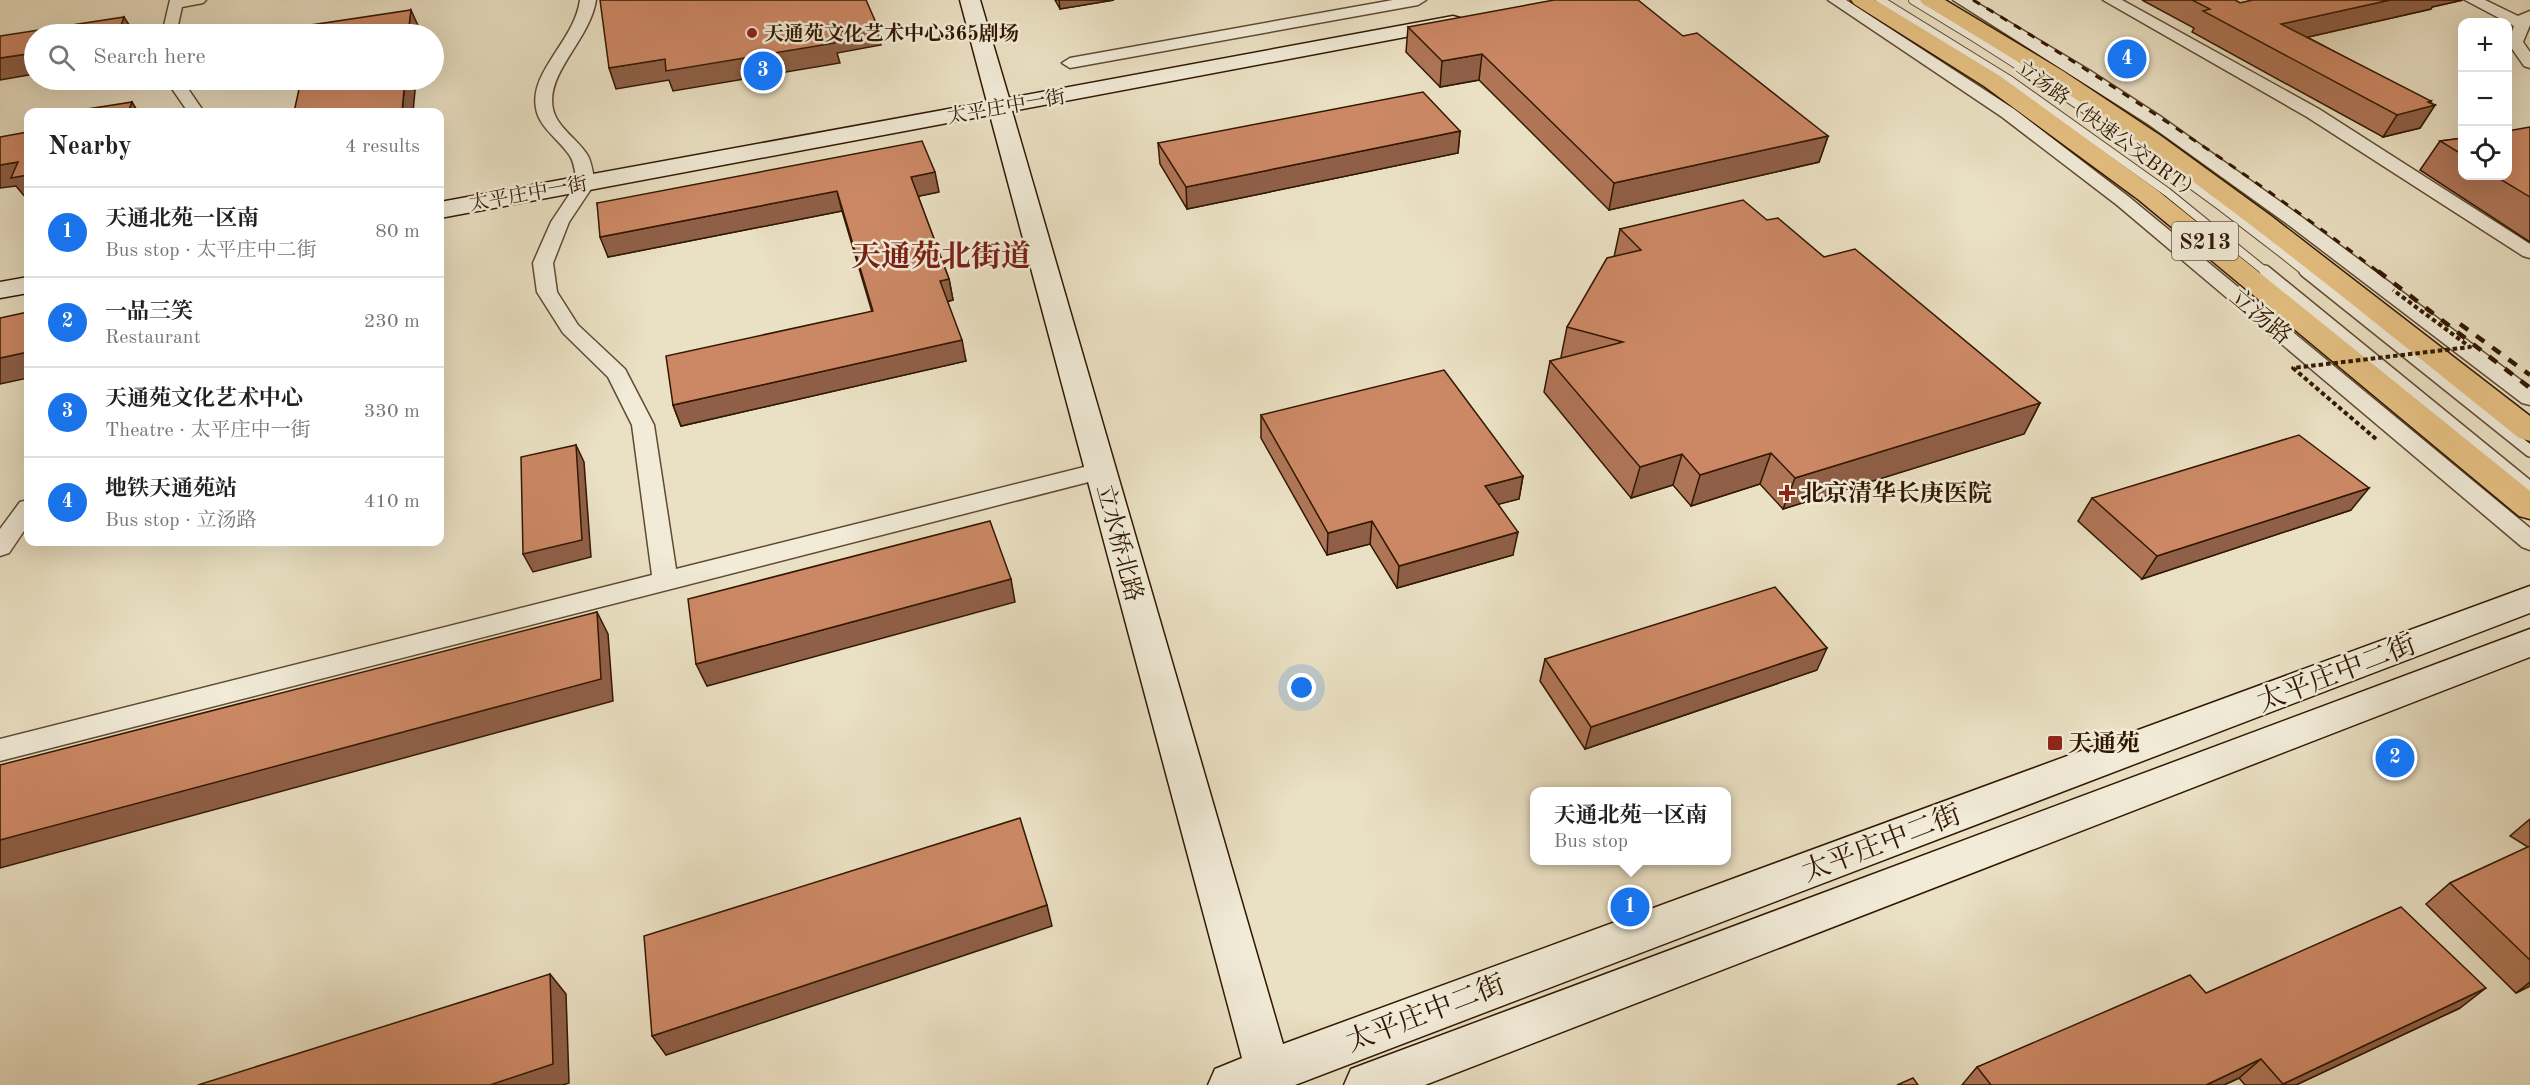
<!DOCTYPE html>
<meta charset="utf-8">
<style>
:root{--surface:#fff;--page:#f2f2f2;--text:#222;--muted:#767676;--line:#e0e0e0;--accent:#1a73e8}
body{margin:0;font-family:"Old Standard TT","Noto Serif SC",serif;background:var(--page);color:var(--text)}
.controls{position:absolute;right:18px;top:18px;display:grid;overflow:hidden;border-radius:12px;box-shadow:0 6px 24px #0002}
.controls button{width:54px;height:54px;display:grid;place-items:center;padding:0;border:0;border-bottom:2px solid var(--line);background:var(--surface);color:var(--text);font:30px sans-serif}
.you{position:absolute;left:1302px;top:688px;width:21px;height:21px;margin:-15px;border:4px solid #fff;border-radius:50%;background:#1a73e8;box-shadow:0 0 0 9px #1a73e833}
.badge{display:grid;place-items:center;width:39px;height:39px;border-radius:50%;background:var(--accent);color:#fff;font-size:20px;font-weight:700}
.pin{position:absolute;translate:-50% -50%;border:3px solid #fff;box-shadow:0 2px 6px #0006}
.popup{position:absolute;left:1530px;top:787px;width:201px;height:78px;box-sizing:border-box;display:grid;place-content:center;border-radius:12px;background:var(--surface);filter:drop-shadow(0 2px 4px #0005);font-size:20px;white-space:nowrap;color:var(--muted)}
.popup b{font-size:22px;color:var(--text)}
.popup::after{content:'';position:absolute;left:50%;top:100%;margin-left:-12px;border:12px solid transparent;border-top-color:var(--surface)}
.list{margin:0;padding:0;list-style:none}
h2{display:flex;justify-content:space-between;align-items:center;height:78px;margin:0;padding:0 24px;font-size:26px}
h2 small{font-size:20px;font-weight:400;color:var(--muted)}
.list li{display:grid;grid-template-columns:39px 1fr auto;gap:18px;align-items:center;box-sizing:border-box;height:90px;padding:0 24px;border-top:2px solid var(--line)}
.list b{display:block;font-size:22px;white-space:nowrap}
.list p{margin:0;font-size:20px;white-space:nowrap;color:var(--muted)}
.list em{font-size:20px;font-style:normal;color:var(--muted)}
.icon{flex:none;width:33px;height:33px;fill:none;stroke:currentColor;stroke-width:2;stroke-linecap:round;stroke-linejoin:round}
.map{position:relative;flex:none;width:2530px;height:1085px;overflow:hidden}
.search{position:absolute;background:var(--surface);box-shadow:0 6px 24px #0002;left:24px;top:24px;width:420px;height:66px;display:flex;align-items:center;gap:15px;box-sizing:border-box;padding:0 21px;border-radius:33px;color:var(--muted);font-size:22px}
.panel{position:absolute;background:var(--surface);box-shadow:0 6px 24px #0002;left:24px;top:108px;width:420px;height:438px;border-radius:12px}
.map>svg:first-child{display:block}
</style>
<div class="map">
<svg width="2530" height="1085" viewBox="0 0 2530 1085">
<rect width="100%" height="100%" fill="#eae0c3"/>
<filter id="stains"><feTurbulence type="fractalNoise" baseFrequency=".00333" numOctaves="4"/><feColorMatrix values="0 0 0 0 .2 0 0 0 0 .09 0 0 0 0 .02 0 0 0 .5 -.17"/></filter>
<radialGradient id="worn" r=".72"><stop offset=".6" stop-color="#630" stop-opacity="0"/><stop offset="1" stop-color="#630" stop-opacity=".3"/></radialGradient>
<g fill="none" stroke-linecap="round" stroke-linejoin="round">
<!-- lane-far1 casing -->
<g stroke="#604a31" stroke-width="10">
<g id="lane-far1">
<polyline points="1880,0 2011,81 2167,192 2267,273"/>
<path d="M 1913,0 C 2051,82 2182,173 2307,273"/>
</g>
</g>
<!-- lane casing -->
<g stroke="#604a31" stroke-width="14">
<g id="lane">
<polyline points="2265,271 2530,487"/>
<polyline points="2305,271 2530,451"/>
</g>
</g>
<!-- street casing -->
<g stroke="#604a31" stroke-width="3">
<g id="street">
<polygon points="170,0 206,0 203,3 182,7 176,34 162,34"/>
<path d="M 580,0 L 596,0 C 590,40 545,73 553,109 C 557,128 579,140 588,156 C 592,164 593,174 595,183 L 569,222 L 553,263 L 557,292 L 578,325 L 625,369 L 654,425 L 676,569 L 1100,463 L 1108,465 L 1111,471 L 1108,477 L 0,761 L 0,739 L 652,575 L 632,425 L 608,377 L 563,333 L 537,292 L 533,263 L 551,222 L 577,183 C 575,174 575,164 570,156 C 560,140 539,128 536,108 C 529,72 575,40 580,0 Z"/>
<polygon points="1393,0 1426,0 1418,5 1070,68 1062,63 1070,58"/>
<polygon points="1828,0 1846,0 2014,109 2129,197 2530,528 2530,550 2522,547 2117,205 2002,117"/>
<polygon points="1953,0 1972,0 2089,70 2160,116 2303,218 2530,387 2530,405 2522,403 2290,226 2148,124"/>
<polygon points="2103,0 2122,0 2319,109 2530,244 2530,258 2523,256 2307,117"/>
<polygon points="2465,0 2485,0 2518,16 2530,11 2530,25 2523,42 2530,52 2530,68 2524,66 2508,43 2514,26"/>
<polygon points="166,80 182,80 204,112 188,112"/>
<polygon points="28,500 28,525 9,553 0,556 0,529 20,502"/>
</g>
</g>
<!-- secondary casing -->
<g stroke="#321800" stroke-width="3">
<g id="secondary">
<polygon points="960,0 980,0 1009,98 1453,16 1460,18 1464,22 1460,26 1453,28 1012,111 1283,1044 2530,586 2530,613 1295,1085 1208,1085 1215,1069 1242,1058 990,115 440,218 440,202 987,102"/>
<polygon points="28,277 28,293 0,298 0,282"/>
<polygon points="2530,629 2530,657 1425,1085 1344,1085 1351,1069 1367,1063"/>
</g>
</g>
<!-- primary casing -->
<g stroke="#321800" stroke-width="3">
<g id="primary">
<polygon points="1851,0 1875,0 2000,76 2157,190 2530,491 2530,519 2519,516 2139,200 1984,86 1854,4"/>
<path d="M 1920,0 L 1945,0 L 2063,71 L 2161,136 L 2271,216 L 2530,416 L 2530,441 L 2519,438 C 2395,339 2273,238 2144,146 C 2073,95 1998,49 1923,4 Z"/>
</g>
</g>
<!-- lane-far1 -->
<use href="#lane-far1" stroke="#f1ebd8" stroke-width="8"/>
<!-- lane -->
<use href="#lane" stroke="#f1ebd8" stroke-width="11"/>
<!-- street -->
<use href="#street" fill="#f1ebd8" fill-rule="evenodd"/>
<!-- secondary -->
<use href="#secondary" fill="#f1ebd8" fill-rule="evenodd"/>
<!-- primary -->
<use href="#primary" fill="#e5c082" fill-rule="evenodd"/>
<!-- rail-far1 -->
<path stroke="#321800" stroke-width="3" stroke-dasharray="8 8" stroke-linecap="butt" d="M 1973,0 C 2113,84 2250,174 2380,273"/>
<!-- rail -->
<g stroke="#321800" stroke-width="4.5" stroke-dasharray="10 10" stroke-linecap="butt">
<polyline points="2378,271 2530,388"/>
<polyline points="2460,324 2530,375"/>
</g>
<!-- path-bridge -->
<polyline stroke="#321800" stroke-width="4" stroke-dasharray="4.5 3" stroke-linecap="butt" points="2376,439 2293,368 2470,347 2393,290"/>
</g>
<!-- wall -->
<g fill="#af7557" stroke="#321800" stroke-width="1.5">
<polygon points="1055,0 1114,0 1060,9"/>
<polygon points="2142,0 2235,0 2240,3 2253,0 2463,0 2432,7 2431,9 2307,37 2435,105 2420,128 2383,137 2192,32 2194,28"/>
<polygon points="1408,27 1683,36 1828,136 1819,162 1609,210 1479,80 1440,87 1406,52"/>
<polygon points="2530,127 2530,242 2420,170 2440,141 2463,138 2463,176 2508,176"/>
<polygon points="1460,131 1458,153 1187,209 1160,164 1158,143"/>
<polygon points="939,192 918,196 949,279 953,300 947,302 966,361 681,426 673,405 872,312 842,211 608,257 597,203"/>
<polygon points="1767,220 1824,257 2040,403 2024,434 1783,509 1760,484 1691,506 1673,485 1631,498 1544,392 1550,361 1563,358 1561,357 1567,327 1614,257 1620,229"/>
<polygon points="1261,415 1523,476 1519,499 1498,504 1513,555 1397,588 1370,544 1327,555 1261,438"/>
<polygon points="2092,498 2351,510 2142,579 2078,521"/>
<polygon points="1545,659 1817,670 1585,749 1540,681"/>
<polygon points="2530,819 2530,986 2516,993 2426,904 2450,883 2528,847 2510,836"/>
<polygon points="2206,993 2460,1008 2296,1085 2245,1085 2239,1078 2224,1085 1962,1085 1977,1067"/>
</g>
<!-- shaded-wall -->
<g fill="#8f5f47" stroke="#321800" stroke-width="1.5">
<polygon points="1059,0 1114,0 1060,9"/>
<polygon points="2390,0 2463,0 2432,7 2431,9 2269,46 2281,24"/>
<polygon points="411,10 420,30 419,34 408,34"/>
<polygon points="124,17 135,34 118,34"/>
<polygon points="877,25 881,45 837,53 840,63 673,91 669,80 616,89 609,68"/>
<polygon points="34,53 34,74 0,80 0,58"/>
<polygon points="1482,54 1479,80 1440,87 1442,61"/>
<polygon points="405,80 416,80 413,112 402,112"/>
<polygon points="2431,101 2427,107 2435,105 2420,128 2383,137 2397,115"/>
<polygon points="132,102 138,112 128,112"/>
<polygon points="1460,131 1458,153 1187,209 1186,187"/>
<polygon points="1828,136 1819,162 1609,210 1614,183"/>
<polygon points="18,162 28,175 28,198 26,198 16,186 0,188 0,165"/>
<polygon points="935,172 939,192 915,197 911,177"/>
<polygon points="837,191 842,211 608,257 600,237"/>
<polygon points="949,279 953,300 944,302 940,281"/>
<polygon points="962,340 966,361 681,426 673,405"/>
<polygon points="28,352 28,378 0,384 0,358"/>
<polygon points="2040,403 2024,434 1783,509 1795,478"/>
<polygon points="576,445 584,462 591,557 533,572 523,554"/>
<polygon points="1771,453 1760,484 1691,506 1700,475"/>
<polygon points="1682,454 1673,485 1631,498 1640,467"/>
<polygon points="1523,476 1519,499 1481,509 1485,486"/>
<polygon points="2369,488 2351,510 2142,579 2157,556"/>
<polygon points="1372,521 1370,544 1327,555 1328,533"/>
<polygon points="1518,532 1513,555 1397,588 1399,566"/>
<polygon points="1011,579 1015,602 707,686 696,664"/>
<polygon points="597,612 608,634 613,701 0,868 0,840"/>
<polygon points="1827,648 1817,670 1585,749 1591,727"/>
<polygon points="1047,905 1052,926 666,1055 652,1036"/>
<polygon points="550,974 566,994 569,1083 563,1085 490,1085"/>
<polygon points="2530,982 2530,986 2516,993"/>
<polygon points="2486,988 2460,1008 2296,1085 2281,1085"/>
<polygon points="2261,1059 2239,1078 2224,1085 2206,1085"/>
</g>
<!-- building -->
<g fill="#cc8865" stroke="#321800" stroke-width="1.5">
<polygon points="600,0 866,0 877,25 832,33 835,43 666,71 665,59 609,68"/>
<polygon points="1554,0 1638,0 1683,36 1697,33 1828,136 1614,183 1482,54 1442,61 1408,27"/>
<polygon points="2192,0 2235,0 2240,3 2253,0 2390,0 2281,24 2431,101 2428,102 2435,105 2397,115 2203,11 2210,9"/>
<polygon points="411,10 408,34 309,34 311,25"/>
<polygon points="124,17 118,34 34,34 34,53 0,58 0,36"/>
<polygon points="301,80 405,80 402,112 294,112"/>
<polygon points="1423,92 1460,131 1186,187 1158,143"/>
<polygon points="132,102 128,112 68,112"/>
<polygon points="2530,127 2530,197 2495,176 2508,176 2508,131"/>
<polygon points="28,132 28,175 11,178 18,162 0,165 0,137"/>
<polygon points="2463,138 2463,155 2440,141"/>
<polygon points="922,141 935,172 911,177 949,279 940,281 962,340 673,405 666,356 873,311 837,191 600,237 597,203"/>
<polygon points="1743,200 1767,220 1778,218 1824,257 1855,249 2040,403 1795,478 1771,453 1700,475 1682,454 1640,467 1550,361 1623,342 1567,327 1607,258 1641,250 1620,229"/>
<polygon points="28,312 28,352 0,358 0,318"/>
<polygon points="1444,370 1523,476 1485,486 1518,532 1399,566 1372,521 1328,533 1261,415"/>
<polygon points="2299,435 2369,488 2157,556 2092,498"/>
<polygon points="576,445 582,540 523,554 521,457"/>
<polygon points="990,521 1011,579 696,664 688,599"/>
<polygon points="1775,587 1827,648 1591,727 1545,659"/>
<polygon points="597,612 601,679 0,840 0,765"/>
<polygon points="1020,818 1047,905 652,1036 644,936"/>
<polygon points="2530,846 2530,960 2450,883"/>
<polygon points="2401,907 2486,988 2283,1084 2261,1059 2206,1085 1991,1085 1977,1067 2190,975 2206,993"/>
<polygon points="550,974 553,1064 490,1085 198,1085"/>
<polygon points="1913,1078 1918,1085 1897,1085"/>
</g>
<!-- markers -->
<g fill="#8f2418" stroke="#f1ebd8" stroke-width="2">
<circle cx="752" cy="33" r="6"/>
<path d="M1784 484h6v6h6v6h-6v6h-6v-6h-6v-6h6z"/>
<rect x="2047" y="735" width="16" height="16" rx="3"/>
</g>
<g text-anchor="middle" stroke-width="5" stroke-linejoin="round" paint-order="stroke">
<!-- far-poi labels -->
<g font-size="20" font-weight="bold" fill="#321800" stroke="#f1ebd8" text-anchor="start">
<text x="764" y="40">天通苑文化艺术中心365剧场</text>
</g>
<!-- far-street labels -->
<g font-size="20" fill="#321800" stroke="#f1ebd8">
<text transform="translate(1006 106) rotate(-10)" y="7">太平庄中一街</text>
<text transform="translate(2109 130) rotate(36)" y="7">立汤路（快速公交BRT）</text>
<text transform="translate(528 193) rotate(-10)" y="7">太平庄中一街</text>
</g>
<!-- shield labels -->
<rect fill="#f1ebd8" stroke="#6b5741" stroke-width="1.5" x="2172" y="222" width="66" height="38" rx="4.5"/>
<g font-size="22" font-weight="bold" fill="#321800">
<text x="2205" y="249">S213</text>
</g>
<!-- street labels -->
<g font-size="24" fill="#321800" stroke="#f1ebd8">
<text transform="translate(2261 316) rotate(40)" y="8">立汤路</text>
<text transform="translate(1120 543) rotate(75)" y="8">立水桥北路</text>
</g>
<!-- poi labels -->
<g font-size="24" font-weight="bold" fill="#321800" stroke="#f1ebd8" text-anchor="start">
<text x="1800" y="501">北京清华长庚医院</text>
<text x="2068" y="751">天通苑</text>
</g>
<!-- near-street labels -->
<g font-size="28" fill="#321800" stroke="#f1ebd8">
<text transform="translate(2336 672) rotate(-21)" y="10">太平庄中二街</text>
<text transform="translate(1881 842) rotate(-21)" y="10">太平庄中二街</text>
<text transform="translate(1425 1012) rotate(-21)" y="10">太平庄中二街</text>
</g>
<!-- district labels -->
<g font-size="30" font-weight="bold" fill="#7a1f14" stroke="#f1ebd8">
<text x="941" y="266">天通苑北街道</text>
</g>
</g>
<rect width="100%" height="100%" filter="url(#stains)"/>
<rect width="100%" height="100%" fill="url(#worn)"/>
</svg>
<div class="controls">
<button>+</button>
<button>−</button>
<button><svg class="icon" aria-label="locate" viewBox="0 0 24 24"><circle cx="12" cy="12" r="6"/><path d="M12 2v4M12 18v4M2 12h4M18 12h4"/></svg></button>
</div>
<div class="you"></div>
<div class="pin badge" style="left:1630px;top:907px">1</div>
<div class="popup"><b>天通北苑一区南</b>Bus stop</div>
<div class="pin badge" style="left:2395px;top:758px">2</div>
<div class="pin badge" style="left:763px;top:71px">3</div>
<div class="pin badge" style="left:2127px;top:59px">4</div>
<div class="search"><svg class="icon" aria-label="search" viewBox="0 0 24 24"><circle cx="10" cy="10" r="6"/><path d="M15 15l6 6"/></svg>Search here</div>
<section class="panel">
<h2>Nearby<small>4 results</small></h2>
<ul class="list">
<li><span class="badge">1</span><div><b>天通北苑一区南</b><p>Bus stop · 太平庄中二街</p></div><em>80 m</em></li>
<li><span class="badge">2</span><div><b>一品三笑</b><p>Restaurant</p></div><em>230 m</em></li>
<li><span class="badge">3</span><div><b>天通苑文化艺术中心</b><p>Theatre · 太平庄中一街</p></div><em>330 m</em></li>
<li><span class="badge">4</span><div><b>地铁天通苑站</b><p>Bus stop · 立汤路</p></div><em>410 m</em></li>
</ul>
</section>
</div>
